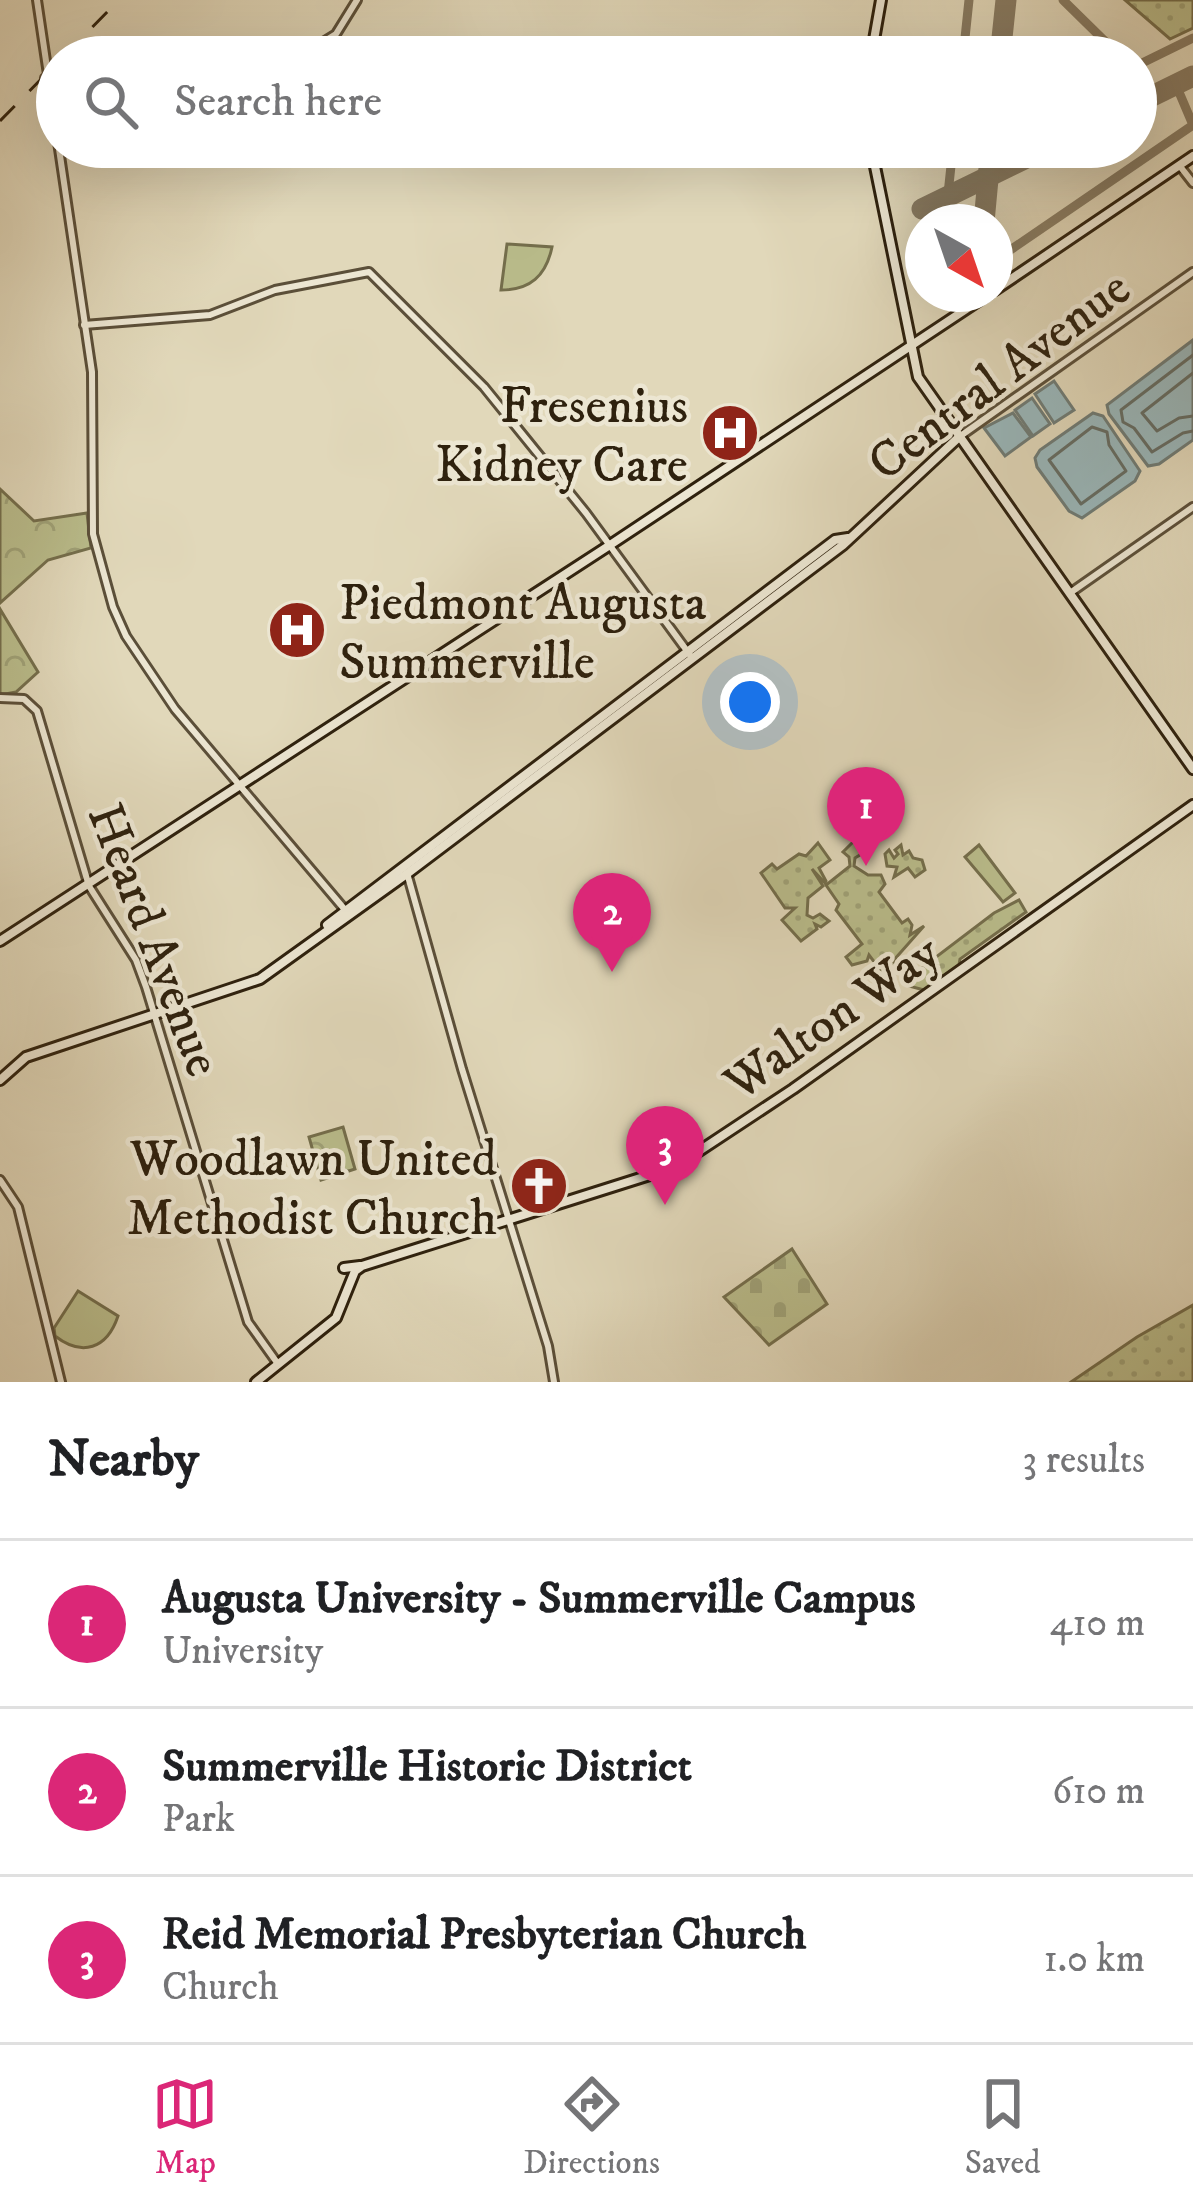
<!DOCTYPE html>
<style>
:root{--surface:#fff;--page:#f6f6f6;--text:#202124;--muted:#757577;--line:#e0e0e0;--accent:#db2777}
body{margin:0;font-family:"IM FELL DW Pica",serif;background:var(--page);color:var(--text)}
.compass{position:absolute;left:905px;top:204px;width:108px;height:108px;border-radius:50%;background:var(--surface);box-shadow:0 12px 48px #0002;rotate:140deg}
.you{position:absolute;left:750px;top:702px;width:42px;height:42px;margin:-30px;border:9px solid #fff;border-radius:50%;background:#1a73e8;box-shadow:0 0 0 18px #1a73e833}
.badge{display:grid;place-items:center;width:78px;height:78px;border-radius:50%;background:var(--accent);color:#fff;font-size:39px;font-weight:700}
.pin{position:absolute;translate:-50% -99px;filter:drop-shadow(0 3px 6px #0008)}
.pin::after{content:'';position:absolute;top:63px;width:42px;height:36px;background:inherit;clip-path:polygon(0 0,100% 0,50% 100%)}
.list{margin:0;padding:0;list-style:none}
h2{display:flex;justify-content:space-between;align-items:center;height:156px;margin:0;padding:0 48px;font-size:51px}
h2 small{font-size:39px;font-weight:400;color:var(--muted)}
.list li{display:grid;grid-template-columns:78px 1fr auto;gap:36px;align-items:center;box-sizing:border-box;height:168px;padding:0 48px;border-top:3px solid var(--line)}
.list b{display:block;font-size:45px;white-space:nowrap}
.list p{margin:0;font-size:39px;white-space:nowrap;color:var(--muted)}
.list em{font-size:39px;font-style:normal;color:var(--muted)}
.icon{flex:none;width:66px;height:66px;fill:none;stroke:currentColor;stroke-width:2;stroke-linecap:round;stroke-linejoin:round}
.map{position:relative;flex:none;width:1193px;height:1382px;overflow:hidden}
.search{position:absolute;background:var(--surface);box-shadow:0 12px 48px #0002;left:36px;right:36px;top:36px;height:132px;display:flex;align-items:center;gap:30px;box-sizing:border-box;padding:0 42px;border-radius:66px;color:var(--muted);font-size:45px}
.sheet{height:660px;background:var(--surface)}
nav{display:flex;justify-content:space-around;align-items:center;box-sizing:border-box;height:168px;border-top:3px solid var(--line);background:var(--surface);font-size:33px;color:var(--muted)}
nav a{display:grid;justify-items:center;gap:6px}
nav .on{color:var(--accent)}
.map>svg:first-child{display:block}
</style>
<div class="map">
<svg width="1193" height="1382" viewBox="0 0 1193 1382">
<defs>
<pattern id="grass-dots" width="8" height="8" patternUnits="userSpaceOnUse" patternTransform="scale(3)"><rect width="8" height="8" fill="#b9bc8b"/><path d="M2 2h.1M6 6h.1" fill="none" stroke="#9fa177" stroke-width="1.8" stroke-linecap="round"/></pattern>
<pattern id="forest-crowns" width="20" height="18" patternUnits="userSpaceOnUse" patternTransform="scale(3)"><rect width="20" height="18" fill="#b9bc8b"/><path d="M2 6a3 3 0 1 1 6 0M12 15a3 3 0 1 1 6 0" fill="none" stroke="#9fa177"/></pattern>
<pattern id="cemetery-stones" width="16" height="16" patternUnits="userSpaceOnUse" patternTransform="scale(3)"><rect width="16" height="16" fill="#b9bc8b"/><path d="M2 7V4a2 2 0 0 1 4 0v3zM10 15v-3a2 2 0 0 1 4 0v3z" fill="#9fa177"/></pattern>
</defs>
<rect width="100%" height="100%" fill="#e1d8ba"/>
<filter id="stains"><feTurbulence type="fractalNoise" baseFrequency=".00167" numOctaves="4"/><feColorMatrix values="0 0 0 0 .2 0 0 0 0 .09 0 0 0 0 .02 0 0 0 .5 -.17"/></filter>
<radialGradient id="worn" r=".72"><stop offset=".6" stop-color="#630" stop-opacity="0"/><stop offset="1" stop-color="#630" stop-opacity=".3"/></radialGradient>
<!-- grass -->
<g fill="url(#grass-dots)" stroke="#746e4c" stroke-width="3">
<polygon points="1125,0 1193,0 1193,28 1170,39"/>
<polygon points="855,840 864,841 870,849 855,858 854,866 868,875 881,875 885,884 879,892 902,923 908,919 912,925 910,935 924,926 893,961 896,967 886,968 884,975 869,955 867,961 852,965 846,957 862,944 836,910 839,904 826,885 850,866 849,857 843,852"/>
<polygon points="818,843 830,860 819,868 826,881 825,883 812,869 823,886 808,898 807,915 813,918 820,914 829,921 821,927 815,924 817,929 801,941 782,920 795,908 785,908 761,873 772,864 777,869 799,854 806,856"/>
<polygon points="901,845 903,855 909,851 913,858 922,860 925,870 915,877 908,868 894,877 897,867 887,866 885,854 889,850 894,858 898,854 895,850"/>
<polygon points="1019,900 1026,912 960,959 959,965 924,990 909,986 911,976 994,913"/>
<polygon points="1193,1305 1193,1382 1071,1382 1137,1337"/>
</g>
<!-- forest -->
<g fill="url(#forest-crowns)" stroke="#746e4c" stroke-width="3">
<polygon points="0,489 34,521 87,513 91,548 48,560 0,603"/>
<polygon points="0,609 38,672 16,692 0,695"/>
<polygon points="343,1127 355,1169 321,1180 309,1137"/>
</g>
<!-- cemetery -->
<g fill="url(#cemetery-stones)" stroke="#746e4c" stroke-width="3">
<polygon points="979,845 1015,893 1003,902 965,857"/>
<polygon points="792,1249 827,1304 769,1345 724,1297"/>
</g>
<!-- garden -->
<g fill="#b9bc8b" stroke="#746e4c" stroke-width="3">
<path d="M 507,244 L 552,247 C 546,276 530,290 501,290 Z"/>
<path d="M 78,1291 L 118,1316 C 107,1349 82,1357 55,1336 L 54,1328 Z"/>
</g>
<!-- water -->
<g fill="#99b7bb" stroke="#6e7b76" stroke-width="3">
<polygon points="1193,340 1193,440 1159,464 1148,466 1109,414 1107,405"/>
<polygon points="1054,381 1074,410 1054,423 1035,394"/>
<polygon points="1032,398 1050,424 1033,436 1015,410"/>
<polygon points="1013,413 1031,437 1005,456 984,428"/>
<polygon points="1093,413 1103,416 1140,471 1135,481 1082,518 1069,511 1037,467 1035,458 1040,450"/>
</g>
<g fill="none" stroke-linecap="round" stroke-linejoin="round">
<!-- shore -->
<g stroke="#646c64" stroke-width="3">
<polyline points="1193,355 1121,410 1123,422 1134,428 1152,452 1183,433 1193,431"/>
<polyline points="1193,373 1142,413 1157,431 1179,418 1193,416"/>
<polygon points="1092,427 1107,432 1109,445 1126,471 1081,504 1049,460"/>
</g>
<!-- taxiway -->
<g stroke="#887c64" stroke-width="9">
<polyline points="1063,0 1121,57"/>
<polyline points="963,57 969,0"/>
<polyline points="1136,66 1193,38"/>
<polyline points="1136,76 1147,99"/>
<polyline points="945,222 953,147"/>
<polyline points="995,254 1003,255 1193,125 1176,85"/>
</g>
<!-- runway -->
<g stroke="#887c64" stroke-width="21">
<polyline points="1000,57 1006,0"/>
<polyline points="1136,104 1193,76"/>
<polyline points="922,209 1049,147"/>
<polyline points="984,222 991,147"/>
</g>
<!-- tertiary casing -->
<g stroke="#5b4f39" stroke-width="12">
<g id="tertiary">
<polyline points="37,0 92,372 93,534 113,607 126,636 175,709 346,911"/>
<polyline points="299,57 336,34 357,0"/>
<polyline points="45,78 57,74"/>
<polyline points="1179,165 1193,183"/>
<polyline points="84,325 210,315 275,290 369,272 484,387 586,513 690,655"/>
<polyline points="959,437 1193,272"/>
<polyline points="1070,593 1193,507"/>
<polyline points="0,698 24,699 37,711 89,886 136,960 146,987 248,1322 278,1364"/>
<polyline points="407,873 462,1069 548,1346 554,1382"/>
<polyline points="0,1180 18,1207 61,1382"/>
</g>
</g>
<!-- secondary casing -->
<g stroke="#2e210e" stroke-width="14">
<g id="secondary">
<polyline points="871,57 881,0"/>
<polyline points="871,147 918,377 1193,769"/>
<polyline points="995,290 1193,156"/>
<polyline points="327,925 835,540 848,538"/>
<polyline points="0,941 610,545 989,294"/>
<polyline points="0,1080 26,1057 260,979 408,873 843,545 959,437"/>
<polyline points="344,1268 360,1266"/>
<polyline points="256,1382 336,1318 355,1271 362,1266 675,1167 793,1089 1193,805"/>
</g>
</g>
<!-- tertiary -->
<use href="#tertiary" stroke="#ece6d2" stroke-width="6"/>
<!-- secondary -->
<use href="#secondary" stroke="#ece6d2" stroke-width="8"/>
<!-- rail -->
<g stroke="#2e210e" stroke-width="3" stroke-dasharray="21 21" stroke-linecap="butt">
<polyline points="63,57 119,0"/>
<polyline points="0,121 57,63"/>
</g>
</g>
<!-- icons -->
<defs>
<g id="hospital-disc" transform="scale(3)"><circle r="9.5" fill="#8f2418" stroke="#ece6d2"/><path d="M-5-5h3v3.5h4V-5h3V5h-3V1.5h-4V5h-3Z" fill="#fff"/></g>
<g id="church-disc" transform="scale(3)"><circle r="9.5" fill="#8f2418" stroke="#ece6d2"/><path d="M-1.2-6h2.4v3.5h3.3v2.4h-3.3V6h-2.4V-.1h-3.3v-2.4h3.3Z" fill="#fff"/></g>
</defs>
<g fill-rule="evenodd">
<use href="#hospital-disc" x="730" y="433"/>
<use href="#hospital-disc" x="297" y="630"/>
<use href="#church-disc" x="539" y="1186"/>
</g>
<g text-anchor="middle" stroke-width="9" stroke-linejoin="round" paint-order="stroke">
<!-- street labels -->
<g font-size="51" fill="#2e210e" stroke="#ece6d2">
<text transform="translate(998 374) rotate(-37)" y="18">Central Avenue</text>
<text transform="translate(156 939) rotate(69)" y="18">Heard Avenue</text>
<text transform="translate(831 1016) rotate(-35)" y="18">Walton Way</text>
</g>
<!-- poi labels -->
<g font-size="51" fill="#2e210e" stroke="#ece6d2" text-anchor="end">
<text x="688" y="422">Fresenius<tspan x="688" dy="59">Kidney Care</tspan></text>
<text x="339" y="619" text-anchor="start">Piedmont Augusta<tspan x="339" dy="59">Summerville</tspan></text>
<text x="497" y="1175">Woodlawn United<tspan x="497" dy="59">Methodist Church</tspan></text>
</g>
</g>
<rect width="100%" height="100%" filter="url(#stains)"/>
<rect width="100%" height="100%" fill="url(#worn)"/>
</svg>
<svg class="compass" viewBox="-18 -18 36 36"><path d="M0-13l5 13h-10z" fill="#e53935"/><path d="M0 13l5-13h-10z" fill="#757577"/></svg>
<div class="you"></div>
<div class="pin badge" style="left:866px;top:866px">1</div>
<div class="pin badge" style="left:612px;top:972px">2</div>
<div class="pin badge" style="left:665px;top:1205px">3</div>
<div class="search"><svg class="icon" aria-label="search" viewBox="0 0 24 24"><circle cx="10" cy="10" r="6"/><path d="M15 15l6 6"/></svg>Search here</div>
</div>
<section class="sheet">
<h2>Nearby<small>3 results</small></h2>
<ul class="list">
<li><span class="badge">1</span><div><b>Augusta University - Summerville Campus</b><p>University</p></div><em>410 m</em></li>
<li><span class="badge">2</span><div><b>Summerville Historic District</b><p>Park</p></div><em>610 m</em></li>
<li><span class="badge">3</span><div><b>Reid Memorial Presbyterian Church</b><p>Church</p></div><em>1.0 km</em></li>
</ul>
</section>
<nav>
<a class="on"><svg class="icon" aria-label="map" viewBox="0 0 24 24"><path d="M3 6l6-2 6 2 6-2v14l-6 2-6-2-6 2zM9 4v14M15 6v14"/></svg>Map</a>
<a><svg class="icon" aria-label="directions" viewBox="0 0 24 24"><path d="M12 3l9 9-9 9-9-9zM9 14v-3h6M13 9l2 2-2 2"/></svg>Directions</a>
<a><svg class="icon" aria-label="saved" viewBox="0 0 24 24"><path d="M7 4h10v16l-5-4-5 4z"/></svg>Saved</a>
</nav>
